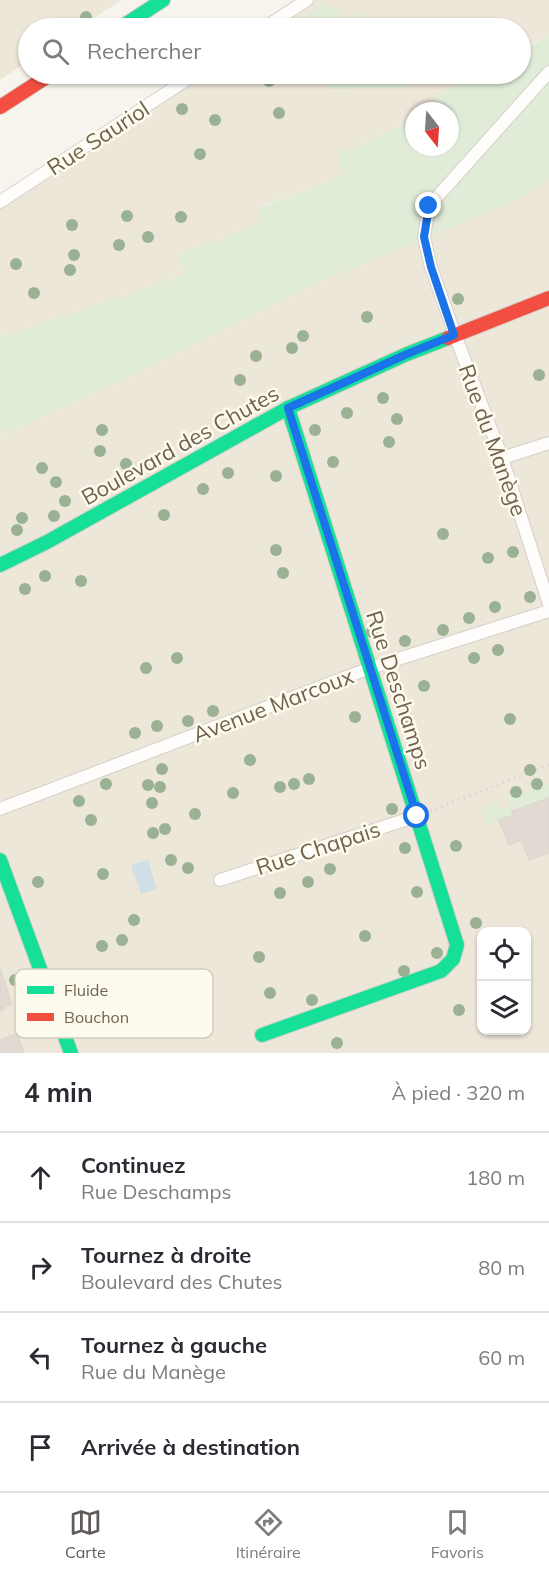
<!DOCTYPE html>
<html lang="fr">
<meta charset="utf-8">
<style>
:root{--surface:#fff;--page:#f2f2f3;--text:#2b2b33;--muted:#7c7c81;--line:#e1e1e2;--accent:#605b58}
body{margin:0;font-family:Mulish,sans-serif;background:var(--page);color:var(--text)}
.controls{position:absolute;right:18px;bottom:18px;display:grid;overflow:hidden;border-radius:12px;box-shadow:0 2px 4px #0004}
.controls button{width:54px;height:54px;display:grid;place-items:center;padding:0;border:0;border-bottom:2px solid var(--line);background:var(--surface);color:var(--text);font:30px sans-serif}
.compass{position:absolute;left:405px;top:102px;width:54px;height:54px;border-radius:50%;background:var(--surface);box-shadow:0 2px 4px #0004;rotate:163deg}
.stop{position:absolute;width:18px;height:18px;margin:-14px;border:4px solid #1a73e8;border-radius:50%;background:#fff}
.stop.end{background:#1a73e8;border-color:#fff;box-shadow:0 2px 6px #0008}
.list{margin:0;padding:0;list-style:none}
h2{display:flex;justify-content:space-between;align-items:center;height:78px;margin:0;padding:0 24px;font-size:26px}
h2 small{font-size:20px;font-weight:400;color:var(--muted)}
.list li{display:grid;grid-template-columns:39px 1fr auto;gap:18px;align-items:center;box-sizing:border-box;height:90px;padding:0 24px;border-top:2px solid var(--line)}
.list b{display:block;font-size:22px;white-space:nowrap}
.list p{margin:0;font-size:20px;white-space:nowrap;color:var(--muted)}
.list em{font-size:20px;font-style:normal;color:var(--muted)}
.icon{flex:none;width:33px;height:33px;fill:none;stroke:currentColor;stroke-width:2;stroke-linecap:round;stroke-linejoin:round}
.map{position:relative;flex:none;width:549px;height:1053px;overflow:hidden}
.search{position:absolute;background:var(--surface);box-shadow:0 2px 4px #0004;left:18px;right:18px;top:18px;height:66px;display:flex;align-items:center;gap:15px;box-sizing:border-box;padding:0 21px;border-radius:33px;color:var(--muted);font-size:22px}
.sheet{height:438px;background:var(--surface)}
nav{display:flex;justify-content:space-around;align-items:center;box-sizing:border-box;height:84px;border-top:2px solid var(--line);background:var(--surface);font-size:16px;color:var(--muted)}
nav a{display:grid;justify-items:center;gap:3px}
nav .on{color:var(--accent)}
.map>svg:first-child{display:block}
</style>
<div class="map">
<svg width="549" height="1053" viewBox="0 0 549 1053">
<rect width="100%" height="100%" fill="#f6f4ec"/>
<!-- residential -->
<g fill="#ede7d9" fill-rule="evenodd">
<polygon points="0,0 122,0 78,28 28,28 28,61 0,80"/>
<polygon points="307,0 549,0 549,36 521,48 520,28 263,28"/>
<polygon points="195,74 470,74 418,111 414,111 414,114 396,127 339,154 342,176 259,207 262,223 178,255 185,274 0,338 0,202"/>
<path d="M 549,178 L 549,1053 L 0,1053 L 0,435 L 108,387 L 308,287 L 527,195 ZM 482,932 L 526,932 L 526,1030 L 482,1030 Z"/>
</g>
<!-- green -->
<g fill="#e1ecd8">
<polygon points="325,2 349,21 358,11 369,28 304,28 301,21"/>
<polygon points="549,36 549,178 528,195 308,287 108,387 0,435 0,338 185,274 178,255 262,223 258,208 342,176 339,154 396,127 414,114 414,147 450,147 450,111 418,111 470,74 520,74 521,50"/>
<polygon points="323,74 411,74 413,81 402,88 329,89"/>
<polygon points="549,783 549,798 512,811 513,815 487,825 481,809 498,803 502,810 510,806 507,799"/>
</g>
<!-- water -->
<polygon fill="#d0dfe5" points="148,860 157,889 141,894 131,865"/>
<!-- building -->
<g fill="#e0dad2" stroke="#ded8cf" stroke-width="1.5">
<polygon points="549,798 549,853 529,860 512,811"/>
<polygon points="513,815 522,840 509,845 499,820"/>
<polygon points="0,968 12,1004 3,1007 4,1009 0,1011"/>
<polygon points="17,1034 24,1053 0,1053 0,1040"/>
</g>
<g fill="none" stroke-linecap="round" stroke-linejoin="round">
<!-- street casing -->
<g stroke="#d4d0c9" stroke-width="14">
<g id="street">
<polyline points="264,28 307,0"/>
<polyline points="549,72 429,206 424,237 431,267 455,335 502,458 549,604"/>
<polyline points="0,202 195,74"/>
<polyline points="502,458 549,443"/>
<polyline points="0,809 370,668 549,611"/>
<polyline points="220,880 417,816"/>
</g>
</g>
<!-- fast casing -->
<g stroke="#d5d0c9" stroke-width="16">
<g id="fast">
<polyline points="120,28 163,0"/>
<polyline points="0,565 47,542 288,408 407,354 448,338"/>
<polyline points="0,860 71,1053"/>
<polyline points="262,1035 441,971 453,959 457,945 288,408"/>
</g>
</g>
<!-- jam casing -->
<g stroke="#d5d0c9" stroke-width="16">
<g id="jam">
<polyline points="0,107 51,74"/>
<polyline points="448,338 549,298"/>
</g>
</g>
<!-- path -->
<polyline stroke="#d9d4cf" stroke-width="3" stroke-dasharray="1.5 4.5" stroke-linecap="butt" points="430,811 549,765"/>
<!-- street -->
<use href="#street" stroke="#fefdfc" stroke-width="12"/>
<!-- fast -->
<use href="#fast" stroke="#16e098" stroke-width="14"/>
<!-- jam -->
<use href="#jam" stroke="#f24e42" stroke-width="14"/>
</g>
<!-- trees -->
<g fill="#9bb194">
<circle cx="86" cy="17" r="6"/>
<circle cx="269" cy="81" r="6"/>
<circle cx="182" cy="109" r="6"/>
<circle cx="279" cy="113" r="6"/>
<circle cx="215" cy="120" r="6"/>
<circle cx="200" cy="154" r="6"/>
<circle cx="127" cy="216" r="6"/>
<circle cx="181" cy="217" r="6"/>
<circle cx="72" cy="225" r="6"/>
<circle cx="148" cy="237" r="6"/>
<circle cx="119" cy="245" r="6"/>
<circle cx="74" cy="255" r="6"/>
<circle cx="16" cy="264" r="6"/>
<circle cx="70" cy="270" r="6"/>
<circle cx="34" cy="293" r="6"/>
<circle cx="458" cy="299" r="6"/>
<circle cx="367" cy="317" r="6"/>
<circle cx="303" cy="336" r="6"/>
<circle cx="292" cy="348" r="6"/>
<circle cx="256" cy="356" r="6"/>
<circle cx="539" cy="375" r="6"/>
<circle cx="240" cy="380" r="6"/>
<circle cx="383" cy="398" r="6"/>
<circle cx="347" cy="413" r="6"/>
<circle cx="397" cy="419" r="6"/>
<circle cx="102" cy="430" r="6"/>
<circle cx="315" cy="430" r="6"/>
<circle cx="389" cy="442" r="6"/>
<circle cx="100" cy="451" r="6"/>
<circle cx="333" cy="462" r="6"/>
<circle cx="126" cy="464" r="6"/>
<circle cx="42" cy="468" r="6"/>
<circle cx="228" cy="473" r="6"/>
<circle cx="276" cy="476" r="6"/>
<circle cx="56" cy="482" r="6"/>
<circle cx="203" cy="489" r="6"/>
<circle cx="65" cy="501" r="6"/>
<circle cx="164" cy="515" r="6"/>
<circle cx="54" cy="516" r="6"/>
<circle cx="22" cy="518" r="6"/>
<circle cx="17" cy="530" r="6"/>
<circle cx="443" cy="534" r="6"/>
<circle cx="276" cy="550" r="6"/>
<circle cx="513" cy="552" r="6"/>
<circle cx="488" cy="558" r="6"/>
<circle cx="283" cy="573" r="6"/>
<circle cx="45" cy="576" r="6"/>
<circle cx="81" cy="581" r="6"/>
<circle cx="25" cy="589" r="6"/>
<circle cx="530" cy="597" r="6"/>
<circle cx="495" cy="607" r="6"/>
<circle cx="469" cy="618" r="6"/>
<circle cx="443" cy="630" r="6"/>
<circle cx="372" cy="632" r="6"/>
<circle cx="405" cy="641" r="6"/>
<circle cx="498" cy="650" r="6"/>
<circle cx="177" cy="658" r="6"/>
<circle cx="474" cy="658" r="6"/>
<circle cx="146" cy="668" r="6"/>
<circle cx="394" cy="678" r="6"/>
<circle cx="424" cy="686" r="6"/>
<circle cx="213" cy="711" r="6"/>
<circle cx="355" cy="717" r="6"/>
<circle cx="407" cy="719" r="6"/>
<circle cx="510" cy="719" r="6"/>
<circle cx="188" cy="721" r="6"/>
<circle cx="157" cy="726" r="6"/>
<circle cx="135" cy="733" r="6"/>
<circle cx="250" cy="760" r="6"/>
<circle cx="162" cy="769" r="6"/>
<circle cx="530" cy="770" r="6"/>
<circle cx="309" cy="779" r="6"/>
<circle cx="106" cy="784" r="6"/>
<circle cx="294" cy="784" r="6"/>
<circle cx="537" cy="784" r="6"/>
<circle cx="148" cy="785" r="6"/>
<circle cx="160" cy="787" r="6"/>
<circle cx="280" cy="787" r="6"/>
<circle cx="516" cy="792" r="6"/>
<circle cx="233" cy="793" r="6"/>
<circle cx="79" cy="801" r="6"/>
<circle cx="152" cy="803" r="6"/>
<circle cx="392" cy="809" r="6"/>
<circle cx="195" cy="814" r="6"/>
<circle cx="91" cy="820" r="6"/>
<circle cx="165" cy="829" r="6"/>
<circle cx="153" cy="833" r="6"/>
<circle cx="456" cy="846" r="6"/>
<circle cx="405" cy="848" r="6"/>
<circle cx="171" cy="860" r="6"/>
<circle cx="188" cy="868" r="6"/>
<circle cx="330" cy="869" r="6"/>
<circle cx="103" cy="874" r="6"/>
<circle cx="38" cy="882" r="6"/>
<circle cx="308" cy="882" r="6"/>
<circle cx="417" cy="892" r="6"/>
<circle cx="280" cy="893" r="6"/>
<circle cx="134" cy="920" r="6"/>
<circle cx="476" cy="923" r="6"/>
<circle cx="365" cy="936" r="6"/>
<circle cx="122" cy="940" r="6"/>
<circle cx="102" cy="946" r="6"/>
<circle cx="437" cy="953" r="6"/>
<circle cx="259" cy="957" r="6"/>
<circle cx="404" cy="971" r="6"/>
<circle cx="15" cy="980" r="6"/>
<circle cx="270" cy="993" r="6"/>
<circle cx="312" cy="1000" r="6"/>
<circle cx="459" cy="1010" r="6"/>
<circle cx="337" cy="1043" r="6"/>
</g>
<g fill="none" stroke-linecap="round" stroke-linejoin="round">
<!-- route -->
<polyline stroke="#1a73e8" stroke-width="8" points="417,816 288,408 407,354 454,335 431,267 424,237 429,206"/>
</g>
<g text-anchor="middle" stroke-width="5" stroke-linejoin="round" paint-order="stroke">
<!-- street labels -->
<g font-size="22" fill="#71624f" stroke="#fdfaee">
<text transform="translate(98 138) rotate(-33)" y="8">Rue Sauriol</text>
<text transform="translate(493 440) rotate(70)" y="8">Rue du Manège</text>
<text transform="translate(180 445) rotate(-29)" y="8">Boulevard des Chutes</text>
<text transform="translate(399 690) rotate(72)" y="8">Rue Deschamps</text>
<text transform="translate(273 705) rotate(-21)" y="8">Avenue Marcoux</text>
<text transform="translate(318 848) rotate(-18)" y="8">Rue Chapais</text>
</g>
</g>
<!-- legend -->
<rect x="15" y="969" width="198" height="69" rx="9" fill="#fdfaee" stroke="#d3ccbe" stroke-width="1.5"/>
<rect x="27" y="986" width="27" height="8" fill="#16e098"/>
<rect x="27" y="1013" width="27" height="8" fill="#f24e42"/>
<g font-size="16" fill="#71624f">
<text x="64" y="996">Fluide</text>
<text x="64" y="1023">Bouchon</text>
</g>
</svg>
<div class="controls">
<button><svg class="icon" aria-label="locate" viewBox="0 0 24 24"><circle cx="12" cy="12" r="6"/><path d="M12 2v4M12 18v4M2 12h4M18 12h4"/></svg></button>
<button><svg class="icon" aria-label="layers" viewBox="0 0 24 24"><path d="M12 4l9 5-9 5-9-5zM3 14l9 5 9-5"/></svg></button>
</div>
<svg class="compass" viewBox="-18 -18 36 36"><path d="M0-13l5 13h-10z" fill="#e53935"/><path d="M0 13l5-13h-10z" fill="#7c7c81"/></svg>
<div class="stop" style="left:417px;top:816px"></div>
<div class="stop end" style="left:429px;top:206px"></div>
<div class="search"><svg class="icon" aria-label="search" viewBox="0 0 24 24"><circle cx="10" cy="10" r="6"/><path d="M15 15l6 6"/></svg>Rechercher</div>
</div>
<section class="sheet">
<h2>4 min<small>À pied · 320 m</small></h2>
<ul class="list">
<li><svg class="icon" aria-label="ahead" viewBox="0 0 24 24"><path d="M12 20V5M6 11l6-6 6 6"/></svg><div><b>Continuez</b><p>Rue Deschamps</p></div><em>180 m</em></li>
<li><svg class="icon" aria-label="right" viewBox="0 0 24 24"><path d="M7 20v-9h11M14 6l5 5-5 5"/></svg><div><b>Tournez à droite</b><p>Boulevard des Chutes</p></div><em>80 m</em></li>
<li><svg class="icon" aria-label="left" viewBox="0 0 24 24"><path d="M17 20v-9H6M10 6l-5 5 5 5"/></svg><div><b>Tournez à gauche</b><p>Rue du Manège</p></div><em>60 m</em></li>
<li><svg class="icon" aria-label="arrive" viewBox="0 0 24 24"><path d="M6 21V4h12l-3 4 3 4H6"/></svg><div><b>Arrivée à destination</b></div></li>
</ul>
</section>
<nav>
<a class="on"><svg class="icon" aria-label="map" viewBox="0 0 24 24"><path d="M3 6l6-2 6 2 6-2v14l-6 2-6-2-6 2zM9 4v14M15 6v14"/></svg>Carte</a>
<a><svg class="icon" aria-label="directions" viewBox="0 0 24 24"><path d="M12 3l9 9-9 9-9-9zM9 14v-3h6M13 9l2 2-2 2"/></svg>Itinéraire</a>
<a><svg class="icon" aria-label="saved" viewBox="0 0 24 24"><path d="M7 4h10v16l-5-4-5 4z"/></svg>Favoris</a>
</nav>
